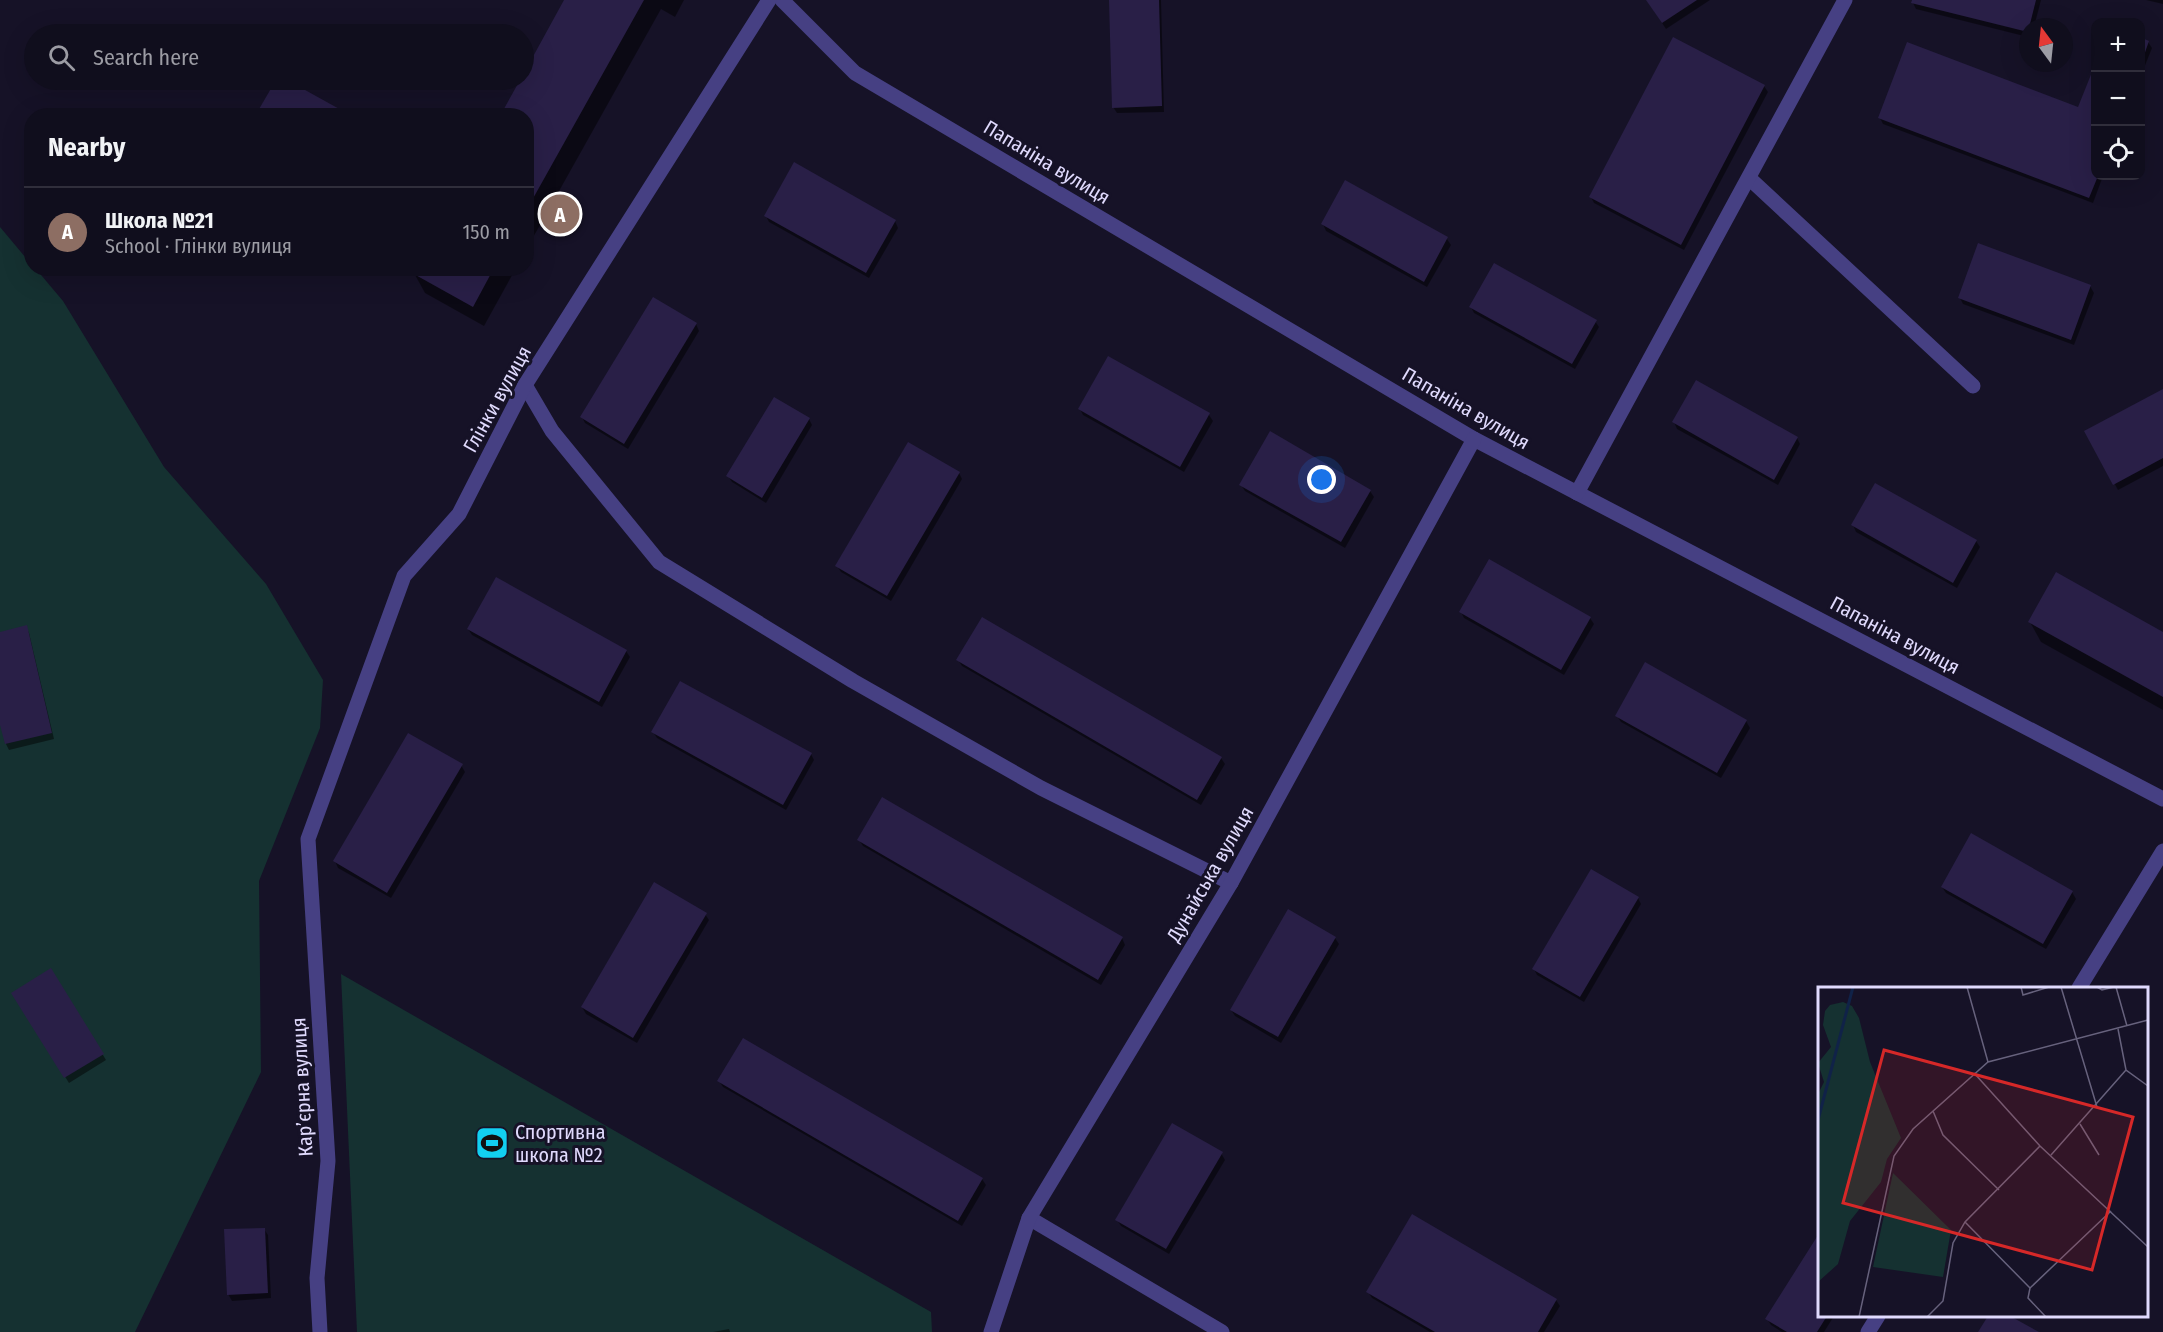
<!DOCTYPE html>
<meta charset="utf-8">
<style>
:root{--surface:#100e1d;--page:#191726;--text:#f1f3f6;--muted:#9c9ca4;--line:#302e3b;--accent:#8c9099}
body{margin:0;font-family:"Fira Sans Condensed",sans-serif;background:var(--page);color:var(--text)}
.controls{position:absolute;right:18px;top:18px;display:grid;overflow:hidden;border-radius:12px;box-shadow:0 6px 24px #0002}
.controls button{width:54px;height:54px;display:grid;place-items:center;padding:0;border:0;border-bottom:2px solid var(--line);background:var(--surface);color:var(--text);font:30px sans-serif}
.compass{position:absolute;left:2019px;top:18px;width:54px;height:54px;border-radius:50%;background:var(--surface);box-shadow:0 6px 24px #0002;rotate:345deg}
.you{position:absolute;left:1322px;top:480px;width:21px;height:21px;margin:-15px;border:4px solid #fff;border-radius:50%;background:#1a73e8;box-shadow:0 0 0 9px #1a73e833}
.badge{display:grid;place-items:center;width:39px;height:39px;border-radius:50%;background:var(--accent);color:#fff;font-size:20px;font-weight:700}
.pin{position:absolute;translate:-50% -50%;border:3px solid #fff;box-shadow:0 2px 6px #0006}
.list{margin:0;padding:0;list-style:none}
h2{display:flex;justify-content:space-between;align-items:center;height:78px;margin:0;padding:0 24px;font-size:26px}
h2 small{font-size:20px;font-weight:400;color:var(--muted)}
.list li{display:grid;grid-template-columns:39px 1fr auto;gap:18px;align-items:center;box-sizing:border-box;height:90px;padding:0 24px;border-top:2px solid var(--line)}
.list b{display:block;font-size:22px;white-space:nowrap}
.list p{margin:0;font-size:20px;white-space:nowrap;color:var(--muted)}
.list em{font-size:20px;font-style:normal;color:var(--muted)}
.icon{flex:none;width:33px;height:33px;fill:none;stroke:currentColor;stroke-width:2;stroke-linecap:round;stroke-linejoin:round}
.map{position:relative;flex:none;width:2163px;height:1332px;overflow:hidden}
.search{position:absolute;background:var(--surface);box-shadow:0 6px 24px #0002;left:24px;top:24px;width:510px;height:66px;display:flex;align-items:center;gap:15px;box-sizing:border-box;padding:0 21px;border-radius:33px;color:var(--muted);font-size:22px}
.panel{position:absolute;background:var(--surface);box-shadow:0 6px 24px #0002;left:24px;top:108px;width:510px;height:168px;border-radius:24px}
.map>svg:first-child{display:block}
</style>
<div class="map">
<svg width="2163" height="1332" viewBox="0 0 2163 1332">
<rect width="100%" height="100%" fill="#161227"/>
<!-- green -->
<g fill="#153131">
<polygon points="0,227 31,264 32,268 36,269 63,301 164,467 266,584 323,680 320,728 259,881 261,1072 135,1332 0,1332"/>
<polygon points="341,974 931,1312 932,1332 357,1332"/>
</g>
<!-- shadow -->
<g fill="#0007">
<polygon points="566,0 684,0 675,17 661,9 526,250 526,116 502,116 522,80 524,80 524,76"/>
<polygon points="1110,0 1161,0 1164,112 1117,113 1113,107"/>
<polygon points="1647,0 1710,0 1666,29"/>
<polygon points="1914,0 2041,0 2034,27 2028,27 2028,37 1916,9 1913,3"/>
<polygon points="2146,0 2163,0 2163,4"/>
<polygon points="2140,39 2148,42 2152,48 2140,78"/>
<polygon points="1764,86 1768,92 1684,250 1594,203 1591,197"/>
<polygon points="1880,118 2096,176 2103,176 2093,203 1883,124"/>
<polygon points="1346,182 1447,239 1451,245 1427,287 1326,231 1323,224"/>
<polygon points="766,216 895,221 898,228 869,278 769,222"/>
<polygon points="417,268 516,268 484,326 425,293 414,273"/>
<polygon points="2090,286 2094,293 2074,345 1963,304 1960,298"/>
<polygon points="1471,307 1595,321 1599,327 1575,369 1474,313"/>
<polygon points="696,324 699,331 628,449 585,423 582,417"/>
<polygon points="1109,358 1209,415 1213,421 1184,472 1083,415 1080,409"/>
<polygon points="2163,391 2163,466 2118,490 2086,432"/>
<polygon points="809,419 812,425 766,503 732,482 728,476"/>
<polygon points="1674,422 1797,438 1800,444 1778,485 1677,429"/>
<polygon points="959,473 962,479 891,601 841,572 837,566"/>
<polygon points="1241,485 1370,491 1374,497 1345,548 1245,491"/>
<polygon points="1853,525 1976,541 1980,547 1957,588 1856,532"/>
<polygon points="1461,612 1590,618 1594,624 1564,675 1464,618"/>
<polygon points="2030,622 2163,633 2163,710 2041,642"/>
<polygon points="26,627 29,633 54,739 9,750 6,744 0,718 0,633"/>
<polygon points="468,629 626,651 630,657 602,707 472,635"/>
<polygon points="958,660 1221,758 1225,764 1201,805 962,666"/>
<polygon points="1646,664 1746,721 1750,728 1721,778 1621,722 1617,716"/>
<polygon points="653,732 811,754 814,760 786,810 657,738"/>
<polygon points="461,765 465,772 391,898 338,868 335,861"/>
<polygon points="859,840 1122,938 1125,945 1101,985 863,846"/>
<polygon points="1942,887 2072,892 2076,899 2046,949 1946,893"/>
<polygon points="1638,898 1641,904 1584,1002 1537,975 1534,969"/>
<polygon points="705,914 709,920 637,1043 586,1014 582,1007"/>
<polygon points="1335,938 1339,944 1281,1043 1235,1016 1231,1010"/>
<polygon points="51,970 106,1060 69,1083 13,993"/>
<polygon points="719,1081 982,1179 986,1185 962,1226 723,1087"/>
<polygon points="1221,1153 1225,1160 1169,1254 1121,1226 1117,1220"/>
<polygon points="264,1229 268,1235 271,1298 232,1301 228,1294"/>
<polygon points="1368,1292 1556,1300 1560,1306 1544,1332 1430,1332 1372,1298"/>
<polygon points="1834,1316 1824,1332 1782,1332 1771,1325 1767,1319"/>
<polygon points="729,1329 730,1332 713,1332"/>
</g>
<!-- building -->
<g fill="#291f47">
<polygon points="564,0 644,0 526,211 526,116 500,116 520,80 524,80 524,73"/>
<polygon points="1109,0 1159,0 1162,106 1112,108"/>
<polygon points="1646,0 1697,0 1662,23"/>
<polygon points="1912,0 2036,0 2028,32 1911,3"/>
<polygon points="1673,37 1765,85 1681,245 1589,197"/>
<polygon points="2140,37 2149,41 2141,64 2140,64"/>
<polygon points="1907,42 2078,107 2096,62 2096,176 2098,176 2089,198 1878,118"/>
<polygon points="276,80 287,80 352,116 255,116"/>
<polygon points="794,162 896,220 866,273 764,216"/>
<polygon points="1345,180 1448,237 1424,282 1321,224"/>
<polygon points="1978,243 2091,285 2071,340 1958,298"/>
<polygon points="1494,263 1597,320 1572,364 1469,307"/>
<polygon points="415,268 494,268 473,307 412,273"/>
<polygon points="653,297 697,323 624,444 580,417"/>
<polygon points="1108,356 1210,413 1180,467 1078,409"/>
<polygon points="1696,380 1798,437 1774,480 1672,422"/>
<polygon points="2163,389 2163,458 2113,485 2084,431"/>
<polygon points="774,397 810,418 762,498 726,476"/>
<polygon points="1270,431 1371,490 1341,542 1239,485"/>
<polygon points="908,442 960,472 887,596 835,566"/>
<polygon points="1875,483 1977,540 1953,583 1851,525"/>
<polygon points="1489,559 1591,617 1561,670 1459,612"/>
<polygon points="2056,572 2163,632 2163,697 2028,622"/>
<polygon points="496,577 627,650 599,702 467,629"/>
<polygon points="982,617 1222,757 1197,800 956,660"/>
<polygon points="27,625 52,733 5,744 0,725 0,632"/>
<polygon points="1645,662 1747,720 1717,773 1615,716"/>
<polygon points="680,681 812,753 783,805 651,732"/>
<polygon points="408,733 463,764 387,893 333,861"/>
<polygon points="882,797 1123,937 1098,980 857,840"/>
<polygon points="1971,833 2073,891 2043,944 1941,887"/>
<polygon points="1591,869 1639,897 1580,997 1532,969"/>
<polygon points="654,882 707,913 633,1038 581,1007"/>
<polygon points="1288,909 1336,937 1278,1037 1230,1010"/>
<polygon points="51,968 104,1054 64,1078 11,993"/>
<polygon points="743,1038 983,1178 958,1221 717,1081"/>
<polygon points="1172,1123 1223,1152 1166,1249 1115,1220"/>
<polygon points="1412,1214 1557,1299 1538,1332 1435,1332 1366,1292"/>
<polygon points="265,1228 268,1293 227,1295 224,1229"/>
<polygon points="1820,1232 1820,1316 1827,1316 1817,1332 1787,1332 1765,1319"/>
<polygon points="1988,1316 2010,1316 2039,1332 1978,1332"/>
</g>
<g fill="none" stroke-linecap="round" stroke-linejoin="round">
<!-- minor -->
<g stroke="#464083" stroke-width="15">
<polyline points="782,0 855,73 1474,439 2163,799"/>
<polyline points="1749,178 1973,386"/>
<polyline points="525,385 552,431 659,562 853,681 1041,788 1231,883"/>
<polyline points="1577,493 1845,0"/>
<polyline points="2079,988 2163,851"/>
<polyline points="1029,1218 1222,1332"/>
<polyline points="320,1332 317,1278 328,1161 308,839 404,576 459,514 525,385 769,0"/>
<polyline points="991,1332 1029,1218 1231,883 1474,439"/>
<polyline points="1868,1332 1878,1316"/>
</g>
</g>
<!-- icons -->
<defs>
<g id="stadium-square" transform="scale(1.725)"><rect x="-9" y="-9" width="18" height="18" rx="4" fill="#12cff1" stroke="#161227"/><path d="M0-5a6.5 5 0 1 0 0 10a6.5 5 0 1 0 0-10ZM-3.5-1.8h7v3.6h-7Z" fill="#111"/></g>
</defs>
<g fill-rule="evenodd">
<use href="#stadium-square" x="492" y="1143"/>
</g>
<g text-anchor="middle" stroke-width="6" stroke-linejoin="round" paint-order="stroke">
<!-- street labels -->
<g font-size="20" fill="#e0dafd" stroke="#161227">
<text transform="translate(1047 162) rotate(31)" y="7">Папаніна вулиця</text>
<text transform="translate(497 399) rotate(-61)" y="7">Глінки вулиця</text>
<text transform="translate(1466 408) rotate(30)" y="7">Папаніна вулиця</text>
<text transform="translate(1895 635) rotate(28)" y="7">Папаніна вулиця</text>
<text transform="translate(1210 874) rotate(-60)" y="7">Дунайська вулиця</text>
<text transform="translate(302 1087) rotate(-93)" y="7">Кар’єрна вулиця</text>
</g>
<!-- poi labels -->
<g font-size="20" fill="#e0dafd" stroke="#161227" text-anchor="start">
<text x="515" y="1139">Спортивна<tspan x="515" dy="23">школа №2</tspan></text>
</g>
</g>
<!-- overview -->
<g transform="translate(1818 987)">
<rect width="330" height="330" fill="#161227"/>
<path d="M 25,15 L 34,19 L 41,31 L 52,75 L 83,151 L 69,172 L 63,195 L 32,234 L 20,277 L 0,295 L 0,107 L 6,95 L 0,76 L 13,60 L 5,38 L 7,24 L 12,18 ZM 75,186 L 133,243 L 125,290 L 55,280 Z" fill="#153131"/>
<path fill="none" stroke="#102248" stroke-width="3" d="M 0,133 L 35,0"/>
<path fill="none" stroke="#67627d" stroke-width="1.5" d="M 149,0 L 170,75M 203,0 L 205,8 L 231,0M 243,0 L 279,120M 279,0 L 284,3 L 296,0M 298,0 L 309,39M 300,42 L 308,83 L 330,99M 156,86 L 222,159 L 330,260M 115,124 L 125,148 L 181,203M 262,137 L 281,168M 233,168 L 308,83M 147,235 L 212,301M 212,301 L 293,224M 212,301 L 210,311 L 228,330M 41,330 L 76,169 L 95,142 L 170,75 L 330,33M 109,330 L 125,314 L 135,256 L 147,235 L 222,159"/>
<path fill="#d62828" fill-opacity="0.15" stroke="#d62828" stroke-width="3" d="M 66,63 L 315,130 L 274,283 L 25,216 Z"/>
<rect width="330" height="330" fill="none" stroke="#e0dafd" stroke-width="3"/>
</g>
</svg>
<div class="controls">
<button>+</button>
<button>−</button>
<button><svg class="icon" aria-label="locate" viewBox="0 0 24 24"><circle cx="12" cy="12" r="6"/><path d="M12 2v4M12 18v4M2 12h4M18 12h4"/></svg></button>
</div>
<svg class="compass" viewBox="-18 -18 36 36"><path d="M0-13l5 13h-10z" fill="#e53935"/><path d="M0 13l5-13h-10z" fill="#9c9ca4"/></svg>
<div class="you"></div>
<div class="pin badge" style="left:560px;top:214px;background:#8d6e63">A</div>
<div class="search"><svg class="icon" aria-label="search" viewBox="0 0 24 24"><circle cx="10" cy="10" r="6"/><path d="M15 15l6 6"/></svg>Search here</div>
<section class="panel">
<h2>Nearby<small></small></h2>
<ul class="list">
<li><span class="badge" style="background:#8d6e63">A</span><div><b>Школа №21</b><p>School · Глінки вулиця</p></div><em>150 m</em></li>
</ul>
</section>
</div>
